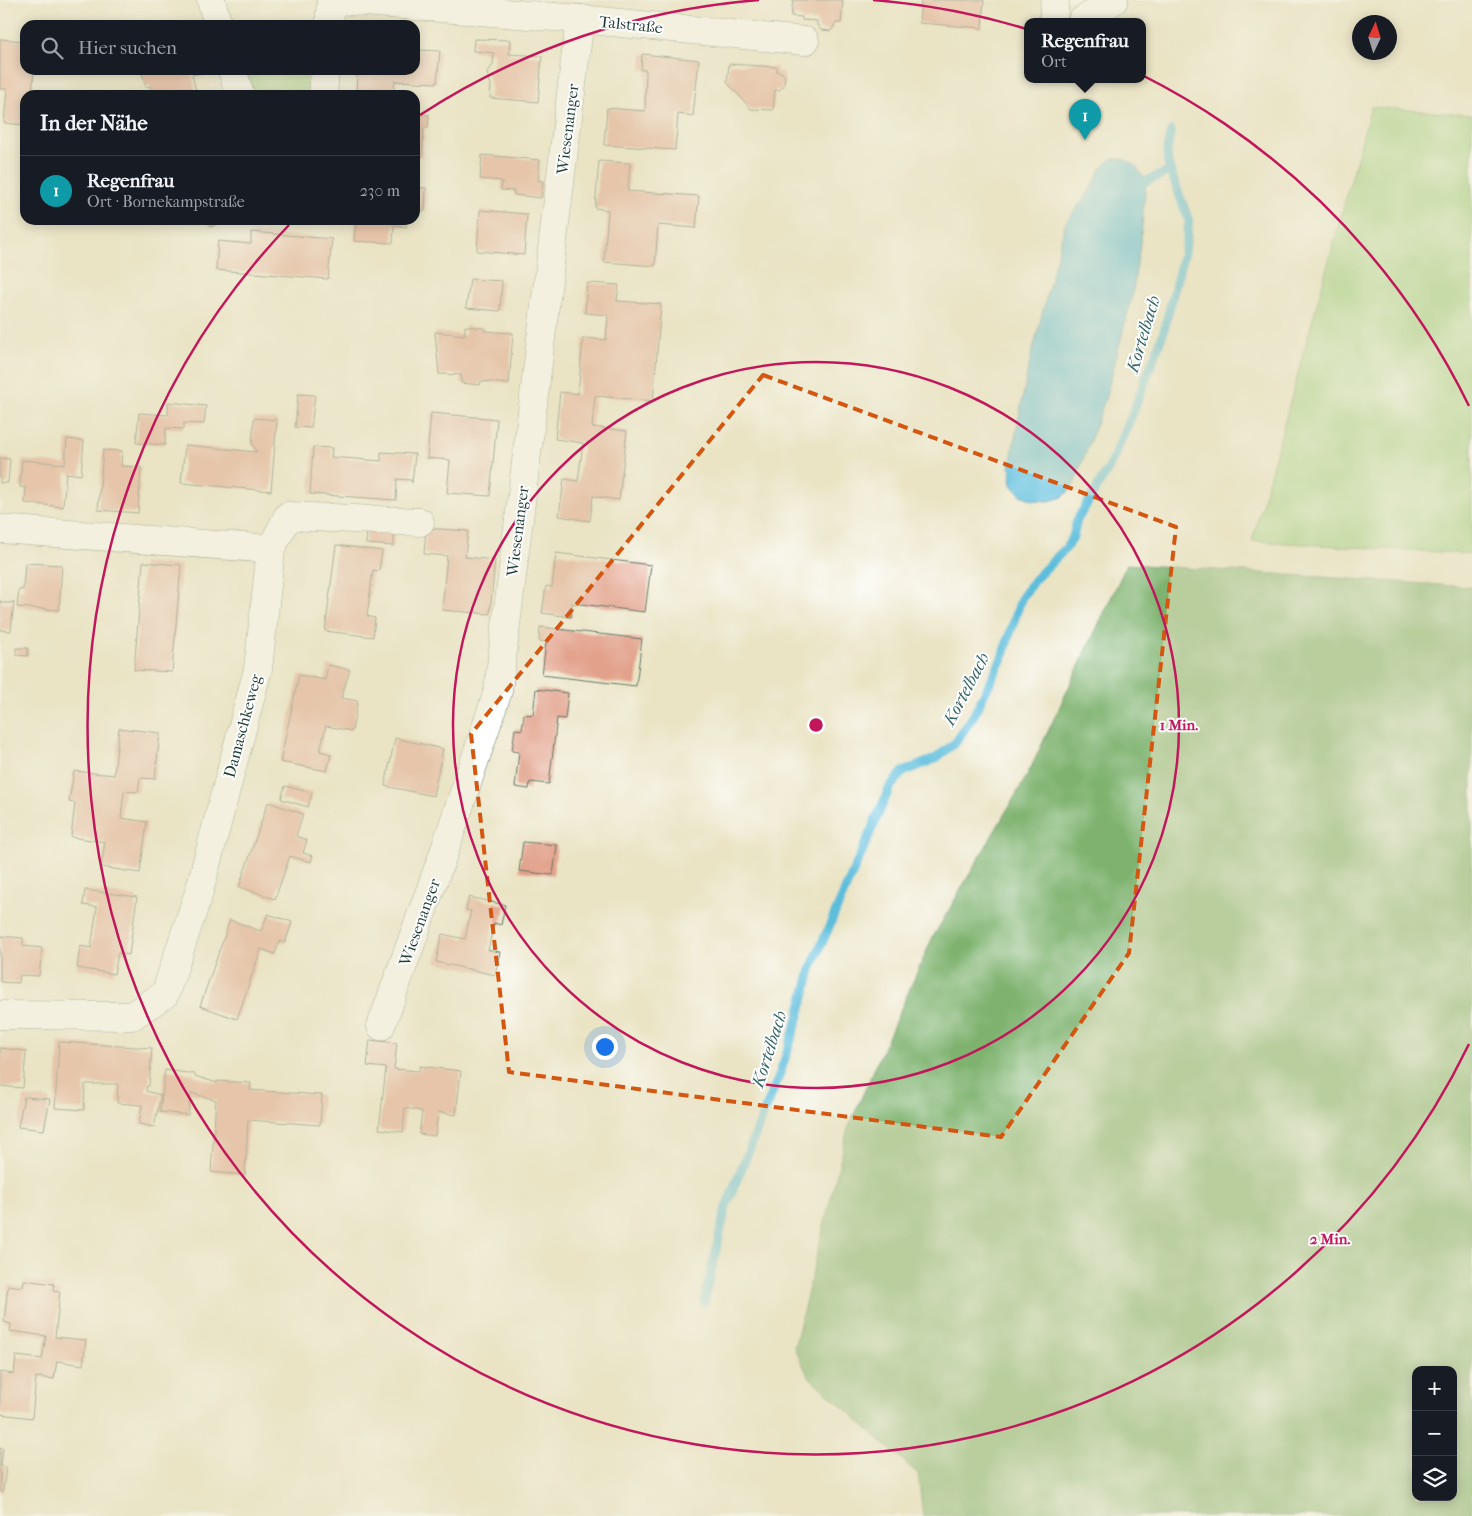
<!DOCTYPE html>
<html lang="de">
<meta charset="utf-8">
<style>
:root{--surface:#171b24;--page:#242831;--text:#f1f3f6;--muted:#9ea1a6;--line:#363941;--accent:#c8321e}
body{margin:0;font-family:"IM FELL French Canon",serif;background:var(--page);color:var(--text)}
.controls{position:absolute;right:15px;bottom:15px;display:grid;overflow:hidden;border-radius:10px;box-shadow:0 2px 12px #0003}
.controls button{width:45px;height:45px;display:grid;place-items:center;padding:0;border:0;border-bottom:1px solid var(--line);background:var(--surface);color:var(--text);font:25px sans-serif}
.compass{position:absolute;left:1352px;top:15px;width:45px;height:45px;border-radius:50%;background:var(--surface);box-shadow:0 2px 12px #0003;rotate:4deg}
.you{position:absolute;left:604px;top:1046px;width:18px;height:18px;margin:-12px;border:4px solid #fff;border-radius:50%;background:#1a73e8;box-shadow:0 0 0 8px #1a73e833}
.badge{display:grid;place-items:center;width:32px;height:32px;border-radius:50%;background:var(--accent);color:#fff;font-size:16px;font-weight:700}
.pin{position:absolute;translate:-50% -41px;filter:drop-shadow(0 1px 2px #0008)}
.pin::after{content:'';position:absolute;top:26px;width:18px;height:15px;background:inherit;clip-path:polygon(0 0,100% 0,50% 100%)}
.popup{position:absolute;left:1024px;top:18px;width:122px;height:65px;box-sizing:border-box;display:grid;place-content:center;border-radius:10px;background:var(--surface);filter:drop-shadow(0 1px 4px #0005);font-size:16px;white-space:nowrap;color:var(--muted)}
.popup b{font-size:19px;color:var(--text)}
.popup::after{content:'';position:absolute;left:50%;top:100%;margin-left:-10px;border:10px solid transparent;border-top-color:var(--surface)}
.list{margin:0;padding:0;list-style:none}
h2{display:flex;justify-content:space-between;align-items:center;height:65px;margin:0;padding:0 20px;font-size:21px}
h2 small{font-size:16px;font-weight:400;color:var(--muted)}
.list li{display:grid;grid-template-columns:32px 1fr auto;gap:15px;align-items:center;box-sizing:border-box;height:70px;padding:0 20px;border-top:1px solid var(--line)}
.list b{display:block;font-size:19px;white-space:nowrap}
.list p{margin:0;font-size:16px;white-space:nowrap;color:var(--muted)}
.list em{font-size:16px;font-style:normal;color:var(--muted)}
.icon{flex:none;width:28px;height:28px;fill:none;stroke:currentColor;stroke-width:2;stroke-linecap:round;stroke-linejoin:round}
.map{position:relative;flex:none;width:1472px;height:1516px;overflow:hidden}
.search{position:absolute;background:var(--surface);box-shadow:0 2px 12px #0003;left:20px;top:20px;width:400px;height:55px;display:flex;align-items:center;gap:12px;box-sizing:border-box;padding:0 18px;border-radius:15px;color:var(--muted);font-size:19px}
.panel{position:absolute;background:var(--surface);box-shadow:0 2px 12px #0003;left:20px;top:90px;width:400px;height:135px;border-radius:15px}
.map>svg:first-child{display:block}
</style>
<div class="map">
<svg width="1472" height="1516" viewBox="0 0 1472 1516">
<rect width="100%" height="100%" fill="#fff"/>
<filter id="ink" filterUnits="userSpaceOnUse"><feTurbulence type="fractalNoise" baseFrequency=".02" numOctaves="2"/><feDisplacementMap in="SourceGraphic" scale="10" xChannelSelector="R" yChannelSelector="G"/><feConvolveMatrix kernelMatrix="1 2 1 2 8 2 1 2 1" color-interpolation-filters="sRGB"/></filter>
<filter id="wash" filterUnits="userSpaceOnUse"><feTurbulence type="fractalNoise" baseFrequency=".0096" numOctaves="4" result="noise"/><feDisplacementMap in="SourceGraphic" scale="20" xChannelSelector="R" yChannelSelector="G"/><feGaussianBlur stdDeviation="1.12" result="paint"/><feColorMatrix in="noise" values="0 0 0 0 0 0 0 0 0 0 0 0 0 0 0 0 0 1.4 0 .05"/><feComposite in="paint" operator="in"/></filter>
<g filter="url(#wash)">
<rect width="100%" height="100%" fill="#eae4c5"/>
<!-- green -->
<g fill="#9dd080" stroke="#5e865a">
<polygon points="247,70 316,70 314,95 254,95"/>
<polygon points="1371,107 1472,115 1472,554 1252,541"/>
</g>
<!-- forest -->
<path fill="#7eb26e" stroke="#4e7851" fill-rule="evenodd" d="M 1127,564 L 1472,587 L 1472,1516 L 923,1516 L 918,1474 L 809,1377 L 794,1348 L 848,1128 L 932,939 L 1028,774 ZM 1416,1370 L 1453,1370 L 1453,1497 L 1416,1497 Z"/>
<!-- water -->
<polygon fill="#5dbedc" stroke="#3e7e88" points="1111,159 1123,159 1135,165 1146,181 1141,238 1132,296 1106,397 1074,485 1063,497 1049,501 1033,500 1021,495 1012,485 1010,464 1028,369 1065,224 1095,183 1101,169"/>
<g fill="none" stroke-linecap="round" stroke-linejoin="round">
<!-- stream -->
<g stroke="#5dbedc" stroke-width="9">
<polyline points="1146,181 1170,171"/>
<polyline points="704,1302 726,1207 779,1076 798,1019 812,966 890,787 903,772 935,759 956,742 974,715 1002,658 1021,599 1034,580 1066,548 1073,537 1077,520 1109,468 1132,415 1163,334 1186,244 1189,221 1168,164 1167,149 1171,131"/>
</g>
</g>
<g id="blocks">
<!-- building -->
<g fill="#e2a18a">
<polygon points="793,0 843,0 841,23 836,23 831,31 821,30 817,25 817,21 802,20 802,17 791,16"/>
<polygon points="921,0 984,0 982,28 919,23"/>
<polygon points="0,39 25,41 25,70 34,70 32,95 25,95 25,125 4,123 7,89 0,89"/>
<polygon points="474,39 510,40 509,54 542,56 538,102 490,98 491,85 487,73 493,65 494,53 473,51"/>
<polygon points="415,50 440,51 437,83 395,81 393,95 356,94 357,70 415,70"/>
<polygon points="642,54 699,60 693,116 678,114 675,150 604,145 607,108 645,111 646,70 641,70"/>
<polygon points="729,64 777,67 777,72 781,72 785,76 784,86 779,90 775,90 773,110 751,109 727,82"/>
<polygon points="141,70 201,70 202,73 192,75 196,91 179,95 153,95 150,86 146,87"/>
<polygon points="415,114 429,115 428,128 424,128 422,157 415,156"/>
<polygon points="482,155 540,160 538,181 543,181 541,198 514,195 514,191 501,190 502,181 480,179"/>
<polygon points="599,161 630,163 628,191 699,196 696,228 658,225 655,266 604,262 608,210 595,208"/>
<polygon points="415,187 426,188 425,211 415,210"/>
<polygon points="480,210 527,214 524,255 477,251"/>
<polygon points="207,220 229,220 210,227"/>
<polygon points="356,220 407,220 406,227 394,225 393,243 354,241"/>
<polygon points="251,232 332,239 328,279 216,270 218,241 251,244"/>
<polygon points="470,279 502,281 500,311 466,308"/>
<polygon points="587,283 619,285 617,301 661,304 653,401 595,396 592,427 627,431 619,500 593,496 590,521 559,516 564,479 578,481 583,443 555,439 560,392 578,394 583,338 606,340 608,315 585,313"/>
<polygon points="465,326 485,328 484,331 513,333 509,384 481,381 480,385 461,383 461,375 439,374 435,332 465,335"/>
<polygon points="298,394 315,395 311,428 295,427"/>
<polygon points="168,402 206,406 204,424 184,423 184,429 166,428 165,445 136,443 139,413 168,415"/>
<polygon points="431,413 497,419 490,496 447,493 450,460 427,458"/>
<polygon points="254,418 277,420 271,491 181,483 185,445 257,452 252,444"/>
<polygon points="67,439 84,441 81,475 66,473 63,507 25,503 26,488 20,487 22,460 65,464"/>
<polygon points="313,447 332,448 331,457 381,461 381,452 415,454 412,483 411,480 397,479 396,500 310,494"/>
<polygon points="103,450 122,451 121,466 141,467 138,513 98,510"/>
<polygon points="0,458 10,459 8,483 0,483"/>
<polygon points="426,528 468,531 465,557 495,560 490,614 442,610 447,556 424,554"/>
<polygon points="367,531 394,533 394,546 366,544"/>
<polygon points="336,545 382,551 379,571 373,570 367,616 375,618 373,637 325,631"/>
<polygon points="556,553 651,565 645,612 572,603 571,617 542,613 546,586 552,587"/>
<polygon points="143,562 181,565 172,672 134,670"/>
<polygon points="25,563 62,565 59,610 17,607 19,589 23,590"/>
<polygon points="0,600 2,603 11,603 14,601 11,631 0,630"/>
<polygon points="540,627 642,639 636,686 542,675 546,642 539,641"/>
<polygon points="16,648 28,648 28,656 16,655"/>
<polygon points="328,665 350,670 341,698 358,701 352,731 326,726 320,751 331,754 327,771 280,762 299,675 325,680"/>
<polygon points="536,689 568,693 565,719 557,718 549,784 530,782 529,789 515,787 519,752 512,751 515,729 522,730 524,714 533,715"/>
<polygon points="119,728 160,733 155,779 140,778 138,792 124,791 121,818 147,822 140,873 101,867 105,842 71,837 75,803 69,802 74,771 114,775"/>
<polygon points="395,738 443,749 433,796 385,786"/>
<polygon points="285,786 312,793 308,807 281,799"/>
<polygon points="268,802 303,814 296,836 307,840 303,853 313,856 311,862 290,856 275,899 239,887"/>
<polygon points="523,842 557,845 553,875 519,871"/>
<polygon points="85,890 137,897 129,955 118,953 114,974 77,968 80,946 91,948 97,907 83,905"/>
<polygon points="469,897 505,905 501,925 494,923 488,950 500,952 495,975 436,962 442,934 465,939 471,911 466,910"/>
<polygon points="268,914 292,922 285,943 280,941 275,954 261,949 237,1019 200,1006 230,920 261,931"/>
<polygon points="0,936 23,938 23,946 42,948 39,976 20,975 19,983 0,982"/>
<polygon points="370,1040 397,1043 394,1069 419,1071 420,1066 461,1071 456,1115 438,1112 435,1136 419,1134 422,1111 405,1108 403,1132 379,1129 386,1068 367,1066"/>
<polygon points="59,1042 152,1048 149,1086 147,1086 146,1091 161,1095 154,1127 139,1124 142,1105 117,1103 118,1084 85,1084 84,1110 55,1108"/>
<polygon points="0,1048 26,1051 23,1088 0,1086"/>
<polygon points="165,1070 195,1074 195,1076 217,1083 217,1081 251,1083 250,1090 322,1095 320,1125 248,1120 245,1175 211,1172 216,1100 191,1093 188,1115 160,1112"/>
<polygon points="24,1097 50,1099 44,1130 18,1127"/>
<polygon points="24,1280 54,1284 53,1291 60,1292 55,1337 86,1340 83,1365 57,1361 54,1379 36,1377 32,1418 0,1414 0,1372 14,1374 16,1356 42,1359 46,1336 10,1331 11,1324 4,1322 8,1285 23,1287"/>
<polygon points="0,1448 3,1449 1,1466 0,1466"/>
<polygon points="0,1466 6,1467 3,1492 0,1491"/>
</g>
</g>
</g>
<g filter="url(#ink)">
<use href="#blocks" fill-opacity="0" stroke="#667767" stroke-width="1"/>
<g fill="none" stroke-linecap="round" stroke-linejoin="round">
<!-- minor casing -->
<g stroke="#667767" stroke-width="29">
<g id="minor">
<polyline points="211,0 218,25"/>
<polyline points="338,0 580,19 805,41"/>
<polyline points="1053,21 1055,0"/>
<polyline points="1082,21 1114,0"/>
<polyline points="329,25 331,0"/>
<polyline points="232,70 240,95"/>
<polyline points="323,95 325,70"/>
<polyline points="0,529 271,549 258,669 199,892 165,994 132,1016 0,1015"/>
<polyline points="271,549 288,516 420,522"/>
<polyline points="381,1026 444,852 498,691 580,19"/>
</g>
</g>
<!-- minor -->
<use href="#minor" stroke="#fff" stroke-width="28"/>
</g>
</g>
<!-- marked area -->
<path d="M0 0H1472V1516H0ZM 763,375 L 1176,527 L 1129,953 L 1001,1137 L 509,1072 L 471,734 Z" fill="#eae4c5" fill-opacity=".55" fill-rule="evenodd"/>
<path fill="none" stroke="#d45610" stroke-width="4" stroke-dasharray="10 6" stroke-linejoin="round" d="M 763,375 L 1176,527 L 1129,953 L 1001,1137 L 509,1072 L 471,734 Z"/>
<!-- distance rings -->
<g fill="none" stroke="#c2185b" stroke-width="2.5">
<circle cx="816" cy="725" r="363"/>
<path d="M1469 1044A727 727 0 1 1 289 225M420 115A727 727 0 0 1 759 0M873 0A727 727 0 0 1 1469 406"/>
</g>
<g text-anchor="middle" stroke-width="4" stroke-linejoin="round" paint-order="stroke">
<!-- street labels -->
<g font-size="16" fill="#1f3d34" stroke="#fff">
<text transform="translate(631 24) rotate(6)" y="6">Talstraße</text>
<text transform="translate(567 129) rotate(-83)" y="6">Wiesenanger</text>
<text transform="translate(517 531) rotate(-83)" y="6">Wiesenanger</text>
<text transform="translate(242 726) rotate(-75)" y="6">Damaschkeweg</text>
<text transform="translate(419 922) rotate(-70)" y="6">Wiesenanger</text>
</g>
<!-- water labels -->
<g font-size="18" font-style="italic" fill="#326466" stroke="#fff">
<text transform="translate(1143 334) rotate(-73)" y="6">Kortelbach</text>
<text transform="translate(966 689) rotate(-62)" y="6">Kortelbach</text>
<text transform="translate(769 1049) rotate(-72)" y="6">Kortelbach</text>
</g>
</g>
<circle cx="816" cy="725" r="8" fill="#c2185b" stroke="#fff" stroke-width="2.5"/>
<g font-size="15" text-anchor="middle" font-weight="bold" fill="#c2185b" stroke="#fff" stroke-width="4" stroke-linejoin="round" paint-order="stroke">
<text x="1179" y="730">1 Min.</text>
<text x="1330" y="1244">2 Min.</text>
</g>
</svg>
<div class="controls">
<button>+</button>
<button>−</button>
<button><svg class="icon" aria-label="layers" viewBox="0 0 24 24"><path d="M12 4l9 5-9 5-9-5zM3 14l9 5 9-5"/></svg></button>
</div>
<svg class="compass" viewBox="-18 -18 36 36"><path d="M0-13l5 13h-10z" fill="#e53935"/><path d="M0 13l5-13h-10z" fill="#9ea1a6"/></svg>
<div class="you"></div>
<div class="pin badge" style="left:1085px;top:140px;background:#0f9aa8">1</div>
<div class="popup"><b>Regenfrau</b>Ort</div>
<div class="search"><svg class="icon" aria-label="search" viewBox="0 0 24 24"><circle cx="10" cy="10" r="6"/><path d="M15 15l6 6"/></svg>Hier suchen</div>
<section class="panel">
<h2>In der Nähe<small></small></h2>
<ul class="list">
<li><span class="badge" style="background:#0f9aa8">1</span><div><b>Regenfrau</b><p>Ort · Bornekampstraße</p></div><em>230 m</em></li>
</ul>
</section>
</div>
